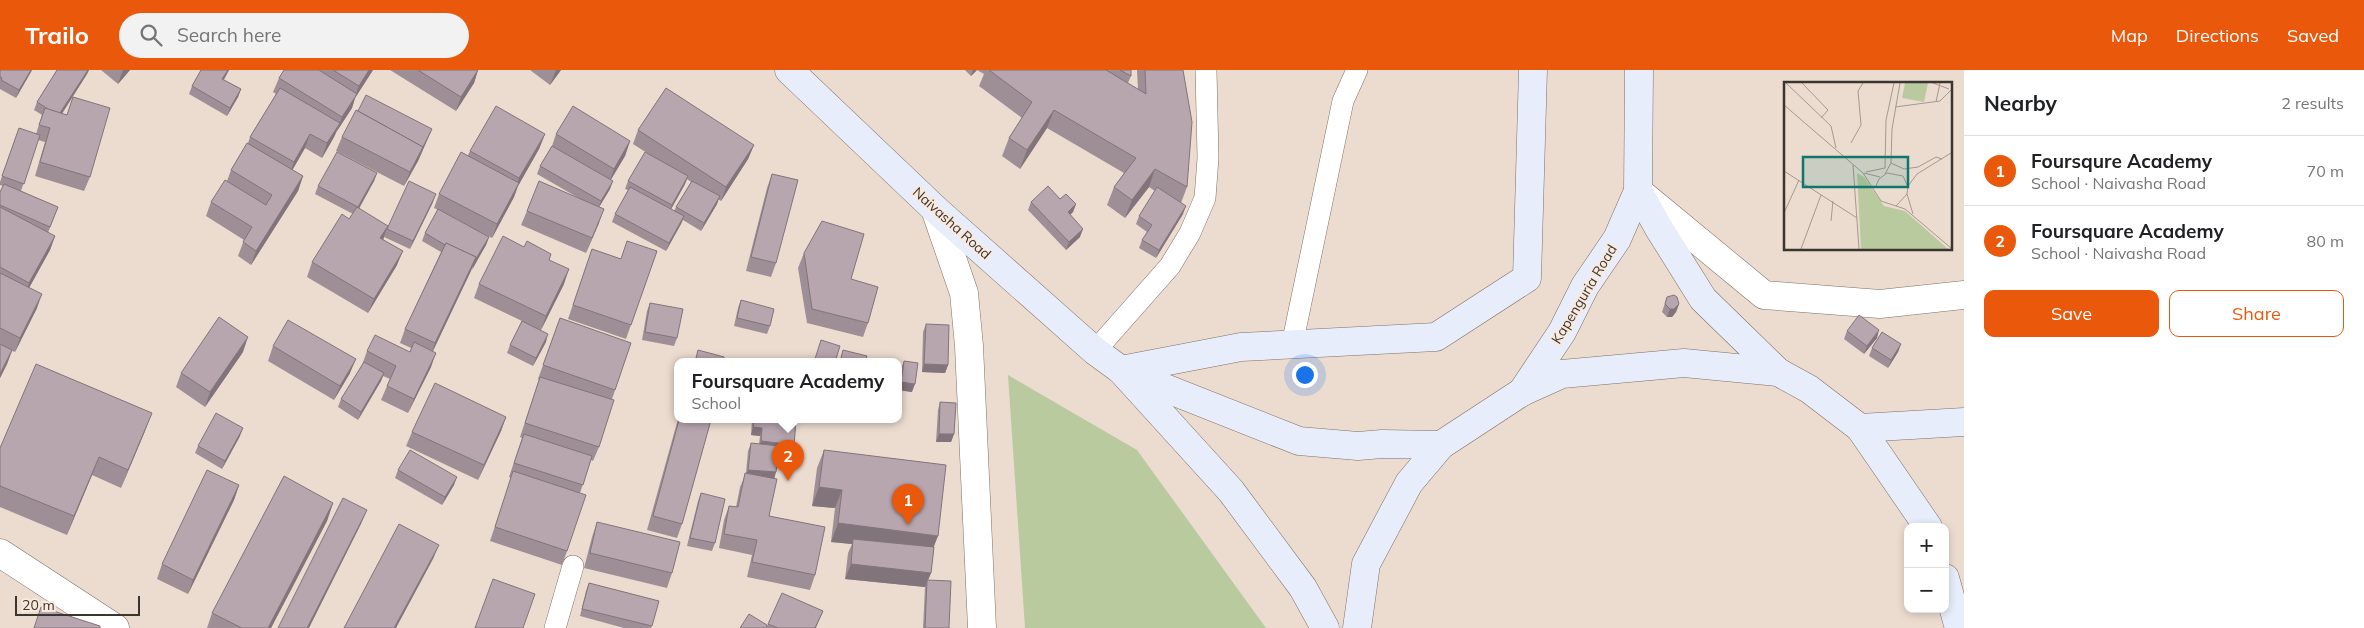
<!DOCTYPE html>
<meta charset="utf-8">
<style>
:root{--surface:#fff;--page:#f2f2f2;--text:#202124;--muted:#757577;--line:#e0e0e0;--accent:#ea580c}
body{margin:0;font-family:Mulish,sans-serif;background:var(--page);color:var(--text)}
.controls{position:absolute;right:15px;bottom:15px;display:grid;overflow:hidden;border-radius:10px;box-shadow:0 2px 8px #0003}
.controls button{width:45px;height:45px;display:grid;place-items:center;padding:0;border:0;border-bottom:1px solid var(--line);background:var(--surface);color:var(--text);font:25px sans-serif}
.scale{position:absolute;left:15px;bottom:12px;width:125px;box-sizing:border-box;padding-left:5px;border:2px solid #3b3530;border-top:0;font-size:14px;line-height:18px;white-space:nowrap;color:#3b3530;-webkit-text-stroke:4px #fae9dd;paint-order:stroke}
.you{position:absolute;left:1304px;top:304px;width:18px;height:18px;margin:-12px;border:4px solid #fff;border-radius:50%;background:#1a73e8;box-shadow:0 0 0 8px #1a73e833}
.badge{display:grid;place-items:center;width:32px;height:32px;border-radius:50%;background:var(--accent);color:#fff;font-size:16px;font-weight:700}
.pin{position:absolute;translate:-50% -41px;filter:drop-shadow(0 1px 2px #0008)}
.pin::after{content:'';position:absolute;top:26px;width:18px;height:15px;background:inherit;clip-path:polygon(0 0,100% 0,50% 100%)}
.popup{position:absolute;left:674px;top:288px;width:228px;height:65px;box-sizing:border-box;display:grid;place-content:center;border-radius:10px;background:var(--surface);filter:drop-shadow(0 1px 4px #0005);font-size:16px;white-space:nowrap;color:var(--muted)}
.popup b{font-size:19px;color:var(--text)}
.popup::after{content:'';position:absolute;left:50%;top:100%;margin-left:-10px;border:10px solid transparent;border-top-color:var(--surface)}
.list{margin:0;padding:0;list-style:none}
h2{display:flex;justify-content:space-between;align-items:center;height:65px;margin:0;padding:0 20px;font-size:21px}
h2 small{font-size:16px;font-weight:400;color:var(--muted)}
.list li{display:grid;grid-template-columns:32px 1fr auto;gap:15px;align-items:center;box-sizing:border-box;height:70px;padding:0 20px;border-top:1px solid var(--line)}
.list b{display:block;font-size:19px;white-space:nowrap}
.list p{margin:0;font-size:16px;white-space:nowrap;color:var(--muted)}
.list em{font-size:16px;font-style:normal;color:var(--muted)}
.actions{display:flex;gap:10px;padding:15px 20px}
.actions a{flex:1;padding:11px 0;border:1px solid var(--accent);border-radius:10px;text-align:center;font-size:18px;color:var(--accent)}
.actions .main{background:var(--accent);color:#fff}
.icon{flex:none;width:28px;height:28px;fill:none;stroke:currentColor;stroke-width:2;stroke-linecap:round;stroke-linejoin:round}
.map{position:relative;flex:none;width:1964px;height:558px;overflow:hidden}
header{display:flex;align-items:center;gap:30px;box-sizing:border-box;height:70px;padding:0 25px;background:var(--accent);color:#fff}
header strong{font-size:24px}
nav{display:flex;gap:28px;margin-inline-start:auto;font-size:18px}
.search{width:350px;height:45px;background:var(--page);display:flex;align-items:center;gap:12px;box-sizing:border-box;padding:0 18px;border-radius:28px;color:var(--muted);font-size:19px}
main{display:flex}
aside{flex:1;background:var(--surface)}
.map>svg:first-child{display:block}
</style>
<header>
<strong>Trailo</strong>
<div class="search"><svg class="icon" aria-label="search" viewBox="0 0 24 24"><circle cx="10" cy="10" r="6"/><path d="M15 15l6 6"/></svg>Search here</div>
<nav><a>Map</a><a>Directions</a><a>Saved</a></nav>
</header>
<main>
<div class="map">
<svg width="1964" height="558" viewBox="0 0 1964 558">
<rect width="100%" height="100%" fill="#ecdcd0"/>
<!-- green -->
<polygon fill="#b9ca9e" points="1008,305 1137,380 1266,558 1025,558"/>
<g fill="none" stroke-linecap="round" stroke-linejoin="round">
<!-- lane casing -->
<g stroke="#7e7065" stroke-width="22">
<g id="lane">
<polyline points="1292,275 1343,31 1357,0"/>
<polyline points="1095,281 1170,196 1190,163 1205,128 1208,88 1206,0"/>
<polyline points="555,558 573,496"/>
</g>
</g>
<!-- street casing -->
<g stroke="#7e7065" stroke-width="29">
<g id="street">
<polyline points="1638,121 1764,225 1880,234 1964,225"/>
<polyline points="935,139 964,223 969,276 982,558"/>
<polyline points="0,483 115,558"/>
</g>
</g>
<!-- secondary casing -->
<g stroke="#7e7065" stroke-width="29">
<g id="secondary">
<polyline points="789,0 935,139 1095,281 1121,300 1231,421 1303,518 1325,558"/>
<polyline points="1638,121 1658,157 1703,229 1778,302"/>
<polyline points="1121,300 1241,277 1436,267 1527,208 1533,0"/>
<polyline points="1127,303 1299,371 1358,376 1382,374 1441,375"/>
<polyline points="1522,322 1562,262 1585,216 1617,169 1638,121 1639,0"/>
<polyline points="1860,358 1964,352"/>
<polyline points="1945,508 1959,558"/>
<polyline points="1357,558 1366,494 1409,413 1441,375 1522,322 1562,304 1684,293 1778,302 1809,319 1860,358 1928,457"/>
</g>
</g>
<!-- lane -->
<use href="#lane" stroke="#fff" stroke-width="21"/>
<!-- street -->
<use href="#street" stroke="#fff" stroke-width="28"/>
<!-- secondary -->
<use href="#secondary" stroke="#e8edfb" stroke-width="28"/>
</g>
<!-- wall -->
<g fill="#9e8f96" fill-rule="evenodd">
<polygon points="0,0 32,0 16,28 0,19"/>
<polygon points="57,0 89,0 87,4 62,44 67,45 73,27 90,107 84,121 35,106 45,72 38,70 21,121 58,137 48,163 55,166 50,180 29,218 37,238 15,282 12,281 7,294 0,308 0,122 3,116 0,115 0,112 19,58 36,64 42,45 34,40 37,32"/>
<polygon points="101,0 130,0 118,14"/>
<polygon points="201,0 229,0 224,10 241,19 238,27 227,46 189,24 192,16"/>
<polygon points="284,0 373,0 355,28 352,38 337,61 334,67 322,88 305,78 292,100 303,106 298,121 251,195 238,186 244,170 206,146 211,132 227,111 231,100 248,73 250,67 276,24 273,22 279,8"/>
<polygon points="390,0 478,0 474,13 456,41"/>
<polygon points="530,0 561,0 550,15"/>
<polygon points="965,0 1131,0 1131,6 1128,13 1138,19 1137,0 1183,0 1187,117 1181,133 1183,144 1156,188 1139,178 1142,170 1147,162 1136,154 1139,146 1155,121 1149,117 1125,148 1107,135 1114,117 1124,103 1047,58 1020,99 1002,86 1009,68 1022,48 979,16 984,4 977,0 971,6"/>
<polygon points="358,41 432,59 418,91 404,116 336,81 342,67"/>
<path d="M 638,60 L 754,75 L 748,89 L 721,131 L 718,129 L 717,134 L 701,161 L 683,150 L 666,181 L 612,152 L 615,144 L 628,120 L 625,119 L 628,111 L 647,83 L 633,74 ZM 687,109 L 691,112 L 676,137 L 674,141 L 671,139 L 685,114 Z"/>
<polygon points="545,64 539,79 518,116 514,127 492,168 478,161 489,167 486,175 471,200 433,281 431,297 408,343 381,330 390,309 383,306 381,311 358,350 338,337 341,329 362,295 367,281 410,282 411,278 400,273 405,259 441,182 422,171 425,163 438,140 434,138 439,124 468,85 470,81"/>
<polygon points="556,64 630,71 625,86 611,109 610,119 599,137 599,153 586,183 521,155 527,141 582,130 537,104 540,96 552,76"/>
<polygon points="377,103 374,111 359,139 388,156 383,169 397,195 368,243 307,207 312,192 349,149 353,144 315,124 318,116"/>
<polygon points="772,104 776,193 771,207 746,201 767,118"/>
<polygon points="1060,129 1076,134 1073,142 1070,145 1080,167 1066,180 1028,140 1031,132"/>
<polygon points="433,132 410,179 384,167 387,159"/>
<polygon points="592,179 621,189 657,181 626,269 568,249"/>
<polygon points="804,183 851,209 868,253 863,267 807,253 798,198"/>
<polygon points="549,190 564,214 541,260 546,272 533,296 507,283 510,275 522,251 474,228 479,214"/>
<polygon points="1667,227 1679,234 1676,242 1672,247 1667,247 1662,242"/>
<polygon points="741,230 770,256 767,264 734,256 738,238"/>
<polygon points="650,233 677,268 674,276 642,270 647,241"/>
<polygon points="560,248 631,273 612,329 599,377 593,391 591,390 580,423 567,481 562,495 490,471 511,408 509,407 522,368 520,367 539,310 538,309"/>
<polygon points="926,254 948,295 945,303 922,302 923,262"/>
<polygon points="1847,261 1877,268 1864,284 1844,269"/>
<polygon points="1901,274 1898,282 1888,298 1869,286 1872,278"/>
<polygon points="273,276 350,303 334,330 268,291"/>
<polygon points="243,282 205,337 176,317 181,303"/>
<polygon points="904,291 912,322 898,320 901,299"/>
<polygon points="940,332 954,364 951,372 936,372 938,340"/>
<polygon points="506,347 501,361 478,410 406,376 412,362"/>
<polygon points="678,349 711,350 682,454 677,468 647,460"/>
<polygon points="752,350 796,350 794,375 791,383 779,381 769,446 815,505 810,520 747,507 752,485 719,478 724,450 729,436 736,437 740,417 746,403 748,381 751,373 759,374 760,366 751,365"/>
<polygon points="145,361 121,418 92,405 67,465 0,437 0,378"/>
<polygon points="240,366 222,399 195,383 198,376"/>
<polygon points="824,380 934,477 931,503 928,510 949,558 923,558 925,517 845,509 848,483 852,474 831,472 835,438 812,436 817,398"/>
<polygon points="398,400 454,415 442,435 395,408"/>
<polygon points="239,415 234,430 188,524 157,509 162,494"/>
<polygon points="701,423 715,473 712,481 687,476 698,431"/>
<polygon points="333,433 327,451 271,558 207,558 212,543"/>
<polygon points="597,452 672,503 667,518 584,498 592,467"/>
<polygon points="589,513 659,531 651,558 624,558 580,546 586,521"/>
<polygon points="823,541 816,558 766,558 768,554"/>
</g>
<!-- shaded-wall -->
<g fill="#81747a">
<polygon points="31,0 32,0 16,28 19,20"/>
<polygon points="88,0 89,0 87,4 55,54 58,46"/>
<polygon points="123,0 130,0 118,14"/>
<polygon points="228,0 229,0 219,17 222,9"/>
<polygon points="369,0 373,0 355,28 352,38 337,61 342,47 355,26 359,16"/>
<polygon points="478,0 474,13 456,41 461,27"/>
<polygon points="556,0 561,0 550,15"/>
<polygon points="973,0 977,0 971,6"/>
<polygon points="241,19 238,27 227,46 230,38"/>
<polygon points="1054,40 1047,58 1020,99 1027,80"/>
<polygon points="340,53 334,67 322,88 327,73"/>
<polygon points="432,59 418,91 404,116 410,102"/>
<polygon points="310,64 305,78 289,106 294,92"/>
<polygon points="545,64 539,79 518,116 514,127 492,168 497,154 514,121 519,108"/>
<polygon points="630,71 625,86 609,113 614,99"/>
<polygon points="754,75 748,89 721,131 726,117"/>
<polygon points="1155,99 1149,117 1125,148 1132,130"/>
<polygon points="377,103 374,111 355,145 358,137"/>
<polygon points="303,106 298,121 251,195 256,181"/>
<polygon points="688,106 685,114 669,143 672,135"/>
<polygon points="613,111 610,119 598,139 601,131"/>
<polygon points="436,124 433,132 410,179 413,171"/>
<polygon points="720,126 717,134 701,161 704,153"/>
<polygon points="1076,134 1073,142 1065,150 1068,142"/>
<polygon points="1186,136 1183,144 1156,188 1159,180"/>
<polygon points="604,139 599,153 586,183 592,168"/>
<polygon points="684,146 681,154 666,181 669,173"/>
<polygon points="388,156 383,170 380,168"/>
<polygon points="1083,159 1080,167 1066,180 1069,172"/>
<polygon points="55,166 50,180 24,227 29,213"/>
<polygon points="489,167 486,175 472,200 474,192"/>
<polygon points="403,181 397,195 368,243 374,229"/>
<polygon points="476,187 471,201 430,287 435,273"/>
<polygon points="569,199 564,214 541,260 546,246"/>
<polygon points="42,224 37,238 15,282 20,268"/>
<polygon points="1679,234 1676,242 1672,247 1667,247 1670,239"/>
<polygon points="1879,260 1877,268 1864,284 1867,276"/>
<polygon points="548,264 546,272 533,296 536,288"/>
<polygon points="248,267 243,282 205,337 210,322"/>
<polygon points="1901,274 1898,282 1888,298 1891,290"/>
<polygon points="12,280 7,294 0,308 0,304"/>
<polygon points="436,283 431,297 408,343 414,329"/>
<polygon points="356,289 350,303 334,330 340,316"/>
<polygon points="924,294 948,295 945,303 922,302"/>
<polygon points="384,303 381,311 358,350 361,342"/>
<polygon points="901,312 915,314 912,322 898,320"/>
<polygon points="152,343 145,361 121,418 128,400"/>
<polygon points="506,347 501,361 478,410 484,395"/>
<polygon points="753,357 762,358 760,366 751,365"/>
<polygon points="243,358 240,366 222,399 225,391"/>
<polygon points="939,364 954,364 951,372 936,372"/>
<polygon points="761,371 794,375 791,383 758,379"/>
<polygon points="99,387 92,405 67,465 74,446"/>
<polygon points="748,400 776,402 773,410 745,408"/>
<polygon points="457,407 454,415 442,435 445,427"/>
<polygon points="239,415 234,430 188,524 193,510"/>
<polygon points="819,417 842,420 835,438 812,436"/>
<polygon points="333,433 327,451 271,558 268,558"/>
<polygon points="367,440 361,454 309,558 307,558"/>
<polygon points="838,453 938,466 931,484 853,469 852,474 831,472"/>
<polygon points="439,475 433,489 396,558 394,558"/>
<polygon points="851,494 931,503 925,517 845,509"/>
</g>
<!-- building -->
<g fill="#b8a6ae" stroke="#81747a">
<polygon points="0,0 31,0 19,20 1,10 2,8 0,7"/>
<polygon points="57,0 88,0 60,43 48,39 37,32"/>
<polygon points="201,0 228,0 222,9 241,19 230,38 192,16"/>
<polygon points="284,0 319,0 357,24 342,47 279,8"/>
<polygon points="333,0 369,0 359,16"/>
<polygon points="418,0 478,0 461,27"/>
<polygon points="989,0 1106,0 1146,24 1145,0 1183,0 1192,52 1187,117 1155,99 1132,130 1114,117 1136,88 1054,40 1027,80 1009,68 1032,32"/>
<polygon points="1120,0 1131,0 1131,6"/>
<polygon points="280,18 340,53 327,73 310,64 294,92 250,67"/>
<polygon points="666,18 754,75 726,117 638,60"/>
<polygon points="366,25 432,59 423,77 358,41"/>
<polygon points="73,27 110,38 90,107 40,92 50,58 39,55 45,38 67,45"/>
<polygon points="496,36 545,64 519,108 470,81"/>
<polygon points="573,36 630,71 614,99 556,64"/>
<polygon points="356,40 423,77 410,102 342,67"/>
<polygon points="19,58 40,65 24,114 2,106"/>
<polygon points="247,73 303,106 256,181 243,172 252,157 211,132 225,110 266,135 272,125 231,100"/>
<polygon points="552,76 613,111 601,131 540,96"/>
<polygon points="337,82 377,103 358,137 318,116"/>
<polygon points="461,82 519,113 497,154 439,124"/>
<polygon points="645,82 688,106 672,135 628,111"/>
<polygon points="772,104 798,110 776,193 751,187"/>
<polygon points="409,111 436,124 413,171 387,159"/>
<polygon points="539,111 604,139 592,168 527,141"/>
<polygon points="692,111 720,126 704,153 676,137"/>
<polygon points="4,114 58,137 50,157 0,135 0,122"/>
<polygon points="1048,116 1060,129 1066,124 1076,134 1068,142 1083,159 1069,172 1031,132"/>
<polygon points="630,117 684,146 669,173 615,144"/>
<polygon points="1157,117 1186,136 1159,180 1142,170 1152,155 1139,146"/>
<polygon points="0,137 55,166 29,213 0,197"/>
<polygon points="357,137 388,156 380,168 403,181 374,229 312,192 342,144 349,149"/>
<polygon points="438,139 489,167 474,192 476,187 446,173 445,175 425,163"/>
<polygon points="822,151 864,164 851,209 878,217 868,253 812,239 804,183"/>
<polygon points="503,166 524,177 527,171 551,184 549,190 569,199 546,246 479,214"/>
<polygon points="627,171 657,181 631,255 573,235 592,179 621,189"/>
<polygon points="446,173 476,187 435,273 405,259"/>
<polygon points="0,203 42,224 20,268 0,258"/>
<polygon points="1674,225 1677,227 1679,234 1674,239 1670,239 1665,234 1667,227"/>
<polygon points="741,230 774,239 770,256 737,248"/>
<polygon points="650,233 683,239 677,268 645,262"/>
<polygon points="1859,245 1879,260 1867,276 1847,261"/>
<polygon points="219,247 248,267 210,322 181,303"/>
<polygon points="560,248 631,273 615,320 543,295"/>
<polygon points="288,250 356,289 340,316 273,276"/>
<polygon points="522,251 548,264 536,288 510,275"/>
<polygon points="926,254 949,255 948,295 924,294"/>
<polygon points="1882,262 1901,274 1891,290 1872,278"/>
<polygon points="375,265 410,282 414,272 436,283 414,329 387,316 396,296 367,281"/>
<polygon points="821,270 840,276 835,292 814,292"/>
<polygon points="0,274 12,280 0,304"/>
<polygon points="698,280 724,287 723,292 695,292"/>
<polygon points="843,280 867,286 865,292 840,292"/>
<polygon points="904,291 918,293 915,314 901,312"/>
<polygon points="364,292 384,303 361,342 341,329"/>
<polygon points="36,294 152,343 128,400 99,387 74,446 0,416 0,378"/>
<polygon points="540,307 614,330 599,377 525,353"/>
<polygon points="435,313 506,347 484,395 412,362"/>
<polygon points="940,332 956,333 954,364 939,364"/>
<polygon points="216,343 243,358 225,391 198,376"/>
<polygon points="679,350 711,350 682,454 653,446"/>
<polygon points="754,350 796,350 794,375 761,371 762,358 753,357"/>
<polygon points="524,364 592,386 583,415 514,393"/>
<polygon points="751,373 779,376 776,402 748,400"/>
<polygon points="410,380 457,407 445,427 398,400"/>
<polygon points="824,380 946,395 938,466 838,453 842,420 819,417"/>
<polygon points="207,400 239,415 193,510 162,494"/>
<polygon points="513,401 586,425 567,481 495,457"/>
<polygon points="745,403 777,409 769,446 825,457 815,505 752,492 757,470 724,464 729,436 738,437"/>
<polygon points="284,406 333,433 268,558 242,558 212,543"/>
<polygon points="701,423 725,429 715,473 690,468"/>
<polygon points="343,428 367,440 307,558 278,558"/>
<polygon points="597,452 680,472 672,503 590,483"/>
<polygon points="399,454 439,475 394,558 344,558"/>
<polygon points="853,469 934,477 931,503 851,494"/>
<polygon points="493,509 535,524 523,558 475,558"/>
<polygon points="927,510 951,511 949,558 925,558"/>
<polygon points="589,513 659,531 652,556 582,539"/>
<polygon points="782,523 823,541 815,558 778,558 768,554"/>
<polygon points="41,537 100,556 100,558 34,558"/>
<polygon points="749,544 767,555 766,558 740,558"/>
</g>
<g text-anchor="middle" stroke-width="4" stroke-linejoin="round" paint-order="stroke">
<!-- street labels -->
<g font-size="14" fill="#3b3530" stroke="#fae9dd">
<text transform="translate(952 153) rotate(42)" y="5">Naivasha Road</text>
<text transform="translate(1584 224) rotate(-59)" y="5">Kapenguria Road</text>
</g>
</g>
<!-- overview -->
<g transform="translate(1784 12)">
<rect width="168" height="168" fill="#ecdcd0"/>
<path d="M 121,1 L 144,1 L 140,20 L 118,16 ZM 73,91 L 80,95 L 100,124 L 121,129 L 164,167 L 77,167 Z" fill="#b9ca9e"/>
<path fill="none" stroke="#a59990" stroke-width="1" d="M 2,1 L 47,44 L 52,66M 18,1 L 44,28 L 37,36M 149,1 L 165,7M 152,20 L 156,1M 0,23 L 79,91 L 97,119 L 121,127 L 167,166M 111,25 L 156,19 L 167,8M 67,61 L 77,43 L 74,9 L 79,1M 107,81 L 120,87 L 134,85 L 152,75 L 158,77M 69,83 L 75,167M 0,89 L 73,136M 82,90 L 101,86 L 102,38 L 110,1M 80,91 L 96,95M 101,92 L 107,81 L 108,47 L 116,1M 124,104 L 133,92 L 167,71M 91,106 L 95,97 L 103,91 L 119,94 L 124,105 L 123,112 L 112,124M 123,112 L 129,132M 0,131 L 15,98M 47,139 L 49,119M 17,167 L 37,113"/>
<path fill="#0f766e" fill-opacity="0.15" stroke="#0f766e" stroke-width="2.5" d="M 19,75 L 124,75 L 124,105 L 19,105 Z"/>
<rect width="168" height="168" fill="none" stroke="#3b3530" stroke-width="2.5"/>
</g>
</svg>
<div class="controls">
<button>+</button>
<button>−</button>
</div>
<div class="scale">20 m</div>
<div class="you"></div>
<div class="pin badge" style="left:908px;top:455px">1</div>
<div class="pin badge" style="left:788px;top:411px">2</div>
<div class="popup"><b>Foursquare Academy</b>School</div>
</div>
<aside>
<h2>Nearby<small>2 results</small></h2>
<ul class="list">
<li><span class="badge">1</span><div><b>Foursqure Academy</b><p>School · Naivasha Road</p></div><em>70 m</em></li>
<li><span class="badge">2</span><div><b>Foursquare Academy</b><p>School · Naivasha Road</p></div><em>80 m</em></li>
</ul>
<div class="actions"><a class="main">Save</a><a>Share</a></div>
</aside>
</main>
